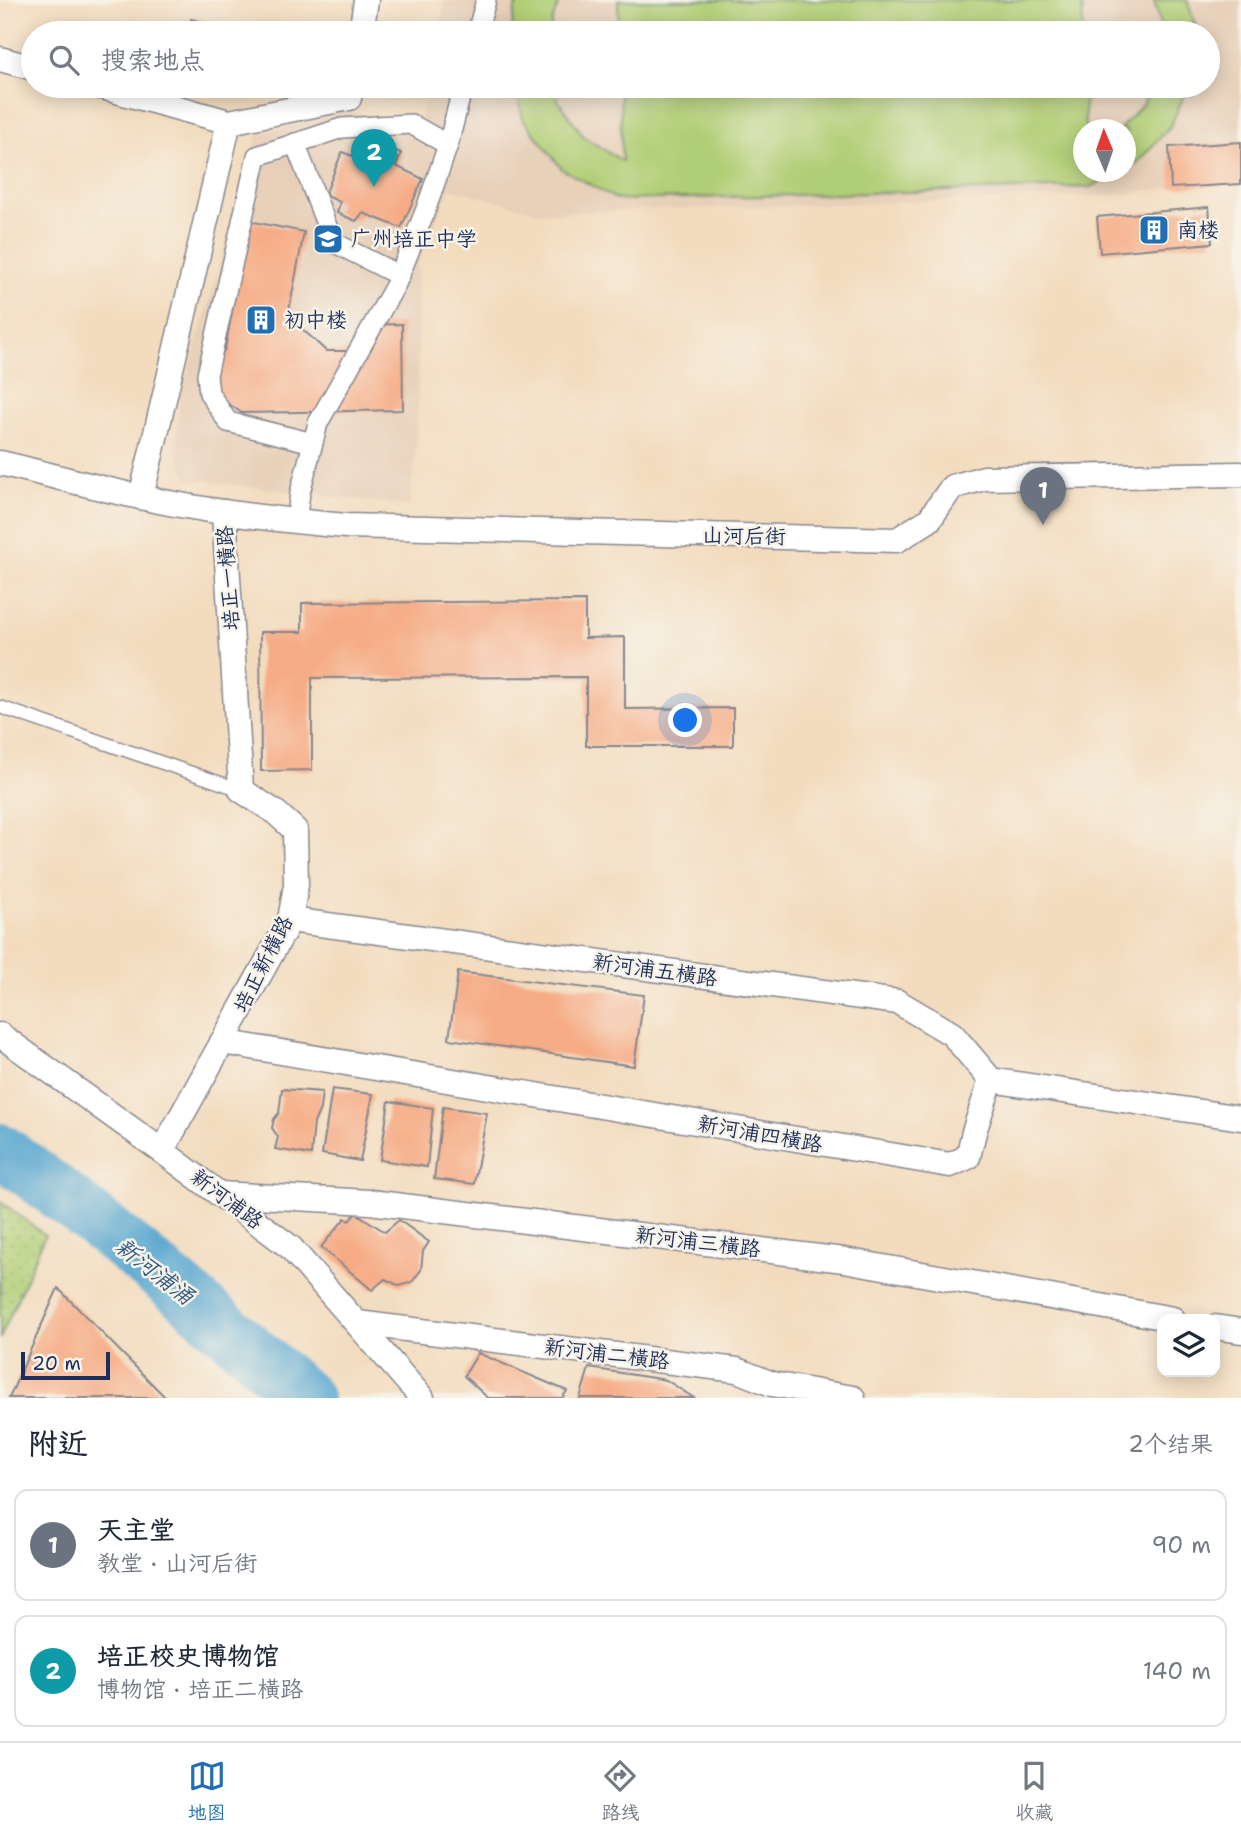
<!DOCTYPE html>
<html lang="zh">
<meta charset="utf-8">
<style>
:root{--surface:#fff;--page:#f2f2f3;--text:#1f2937;--muted:#747a83;--line:#e0e1e3;--accent:#1f6fb2}
body{margin:0;font-family:"Shantell Sans","LXGW WenKai TC",sans-serif;background:var(--page);color:var(--text)}
.controls{position:absolute;right:21px;bottom:21px;display:grid;overflow:hidden;border-radius:14px;box-shadow:0 4px 18px #0003}
.controls button{width:63px;height:63px;display:grid;place-items:center;padding:0;border:0;border-bottom:2px solid var(--line);background:var(--surface);color:var(--text);font:35px sans-serif}
.compass{position:absolute;left:1073px;top:119px;width:63px;height:63px;border-radius:50%;background:var(--surface);box-shadow:0 4px 18px #0003;rotate:358deg}
.scale{position:absolute;left:21px;bottom:18px;width:89px;box-sizing:border-box;padding-left:7px;border:4px solid #1b2f5e;border-top:0;font-size:19px;line-height:24px;white-space:nowrap;color:#1b2f5e;-webkit-text-stroke:5px #f7f3e8;paint-order:stroke}
.you{position:absolute;left:686px;top:721px;width:24px;height:24px;margin:-18px;border:5px solid #fff;border-radius:50%;background:#1a73e8;box-shadow:0 0 0 10px #1a73e833}
.badge{display:grid;place-items:center;width:46px;height:46px;border-radius:50%;background:var(--accent);color:#fff;font-size:23px;font-weight:700}
.pin{position:absolute;translate:-50% -58px;filter:drop-shadow(0 2px 4px #0008)}
.pin::after{content:'';position:absolute;top:37px;width:24px;height:21px;background:inherit;clip-path:polygon(0 0,100% 0,50% 100%)}
.list{margin:0;padding:0;list-style:none}
h2{display:flex;justify-content:space-between;align-items:center;height:91px;margin:0;padding:0 28px;font-size:30px}
h2 small{font-size:23px;font-weight:400;color:var(--muted)}
.list li{display:grid;grid-template-columns:46px 1fr auto;gap:21px;align-items:center;box-sizing:border-box;height:112px;margin:0 14px 14px;padding:0 14px;border:2px solid var(--line);border-radius:14px}
.list b{display:block;font-size:26px;white-space:nowrap}
.list p{margin:0;font-size:23px;white-space:nowrap;color:var(--muted)}
.list em{font-size:23px;font-style:normal;color:var(--muted)}
.icon{flex:none;width:38px;height:38px;fill:none;stroke:currentColor;stroke-width:2;stroke-linecap:round;stroke-linejoin:round}
.map{position:relative;flex:none;width:1241px;height:1398px;overflow:hidden}
.search{position:absolute;background:var(--surface);box-shadow:0 4px 18px #0003;left:21px;right:21px;top:21px;height:77px;display:flex;align-items:center;gap:18px;box-sizing:border-box;padding:0 24px;border-radius:38px;color:var(--muted);font-size:26px}
.sheet{height:343px;background:var(--surface)}
nav{display:flex;justify-content:space-around;align-items:center;box-sizing:border-box;height:98px;border-top:2px solid var(--line);background:var(--surface);font-size:19px;color:var(--muted)}
nav a{display:grid;justify-items:center;gap:4px}
nav .on{color:var(--accent)}
.map>svg:first-child{display:block}
</style>
<div class="map">
<svg width="1241" height="1398" viewBox="0 0 1241 1398">
<defs>
<pattern id="park-dots" width="8" height="8" patternUnits="userSpaceOnUse" patternTransform="scale(1.75)"><rect width="8" height="8" fill="#b0ce75"/><path d="M2 2h.1M6 6h.1" fill="none" stroke="#97b168" stroke-width="1.8" stroke-linecap="round"/></pattern>
</defs>
<rect width="100%" height="100%" fill="#f7f3e8"/>
<filter id="ink" filterUnits="userSpaceOnUse"><feTurbulence type="fractalNoise" baseFrequency=".0143" numOctaves="2"/><feDisplacementMap in="SourceGraphic" scale="14" xChannelSelector="R" yChannelSelector="G"/><feConvolveMatrix kernelMatrix="1 2 1 2 8 2 1 2 1" color-interpolation-filters="sRGB"/></filter>
<filter id="wash" filterUnits="userSpaceOnUse"><feTurbulence type="fractalNoise" baseFrequency=".00686" numOctaves="4" result="noise"/><feDisplacementMap in="SourceGraphic" scale="28" xChannelSelector="R" yChannelSelector="G"/><feGaussianBlur stdDeviation="1.57" result="paint"/><feColorMatrix in="noise" values="0 0 0 0 0 0 0 0 0 0 0 0 0 0 0 0 0 1.4 0 .05"/><feComposite in="paint" operator="in"/></filter>
<g filter="url(#wash)">
<rect width="100%" height="100%" fill="#f3dcbe"/>
<!-- built -->
<path fill="#e7cfb8" fill-rule="evenodd" d="M 445,0 L 1241,0 L 1241,142 L 1169,147 L 1171,188 L 1106,196 L 541,213 L 450,188 L 417,265 L 418,397 L 415,459 L 409,506 L 187,479 L 175,445 L 180,399 L 258,135 L 337,110 L 419,124 L 427,86 L 1208,86 L 1208,33 L 438,33 ZM 1084,130 L 1126,130 L 1126,172 L 1084,172 Z"/>
<!-- park -->
<polygon fill="url(#park-dots)" stroke="#667e6a" stroke-width="2" points="0,1201 45,1235 0,1339"/>
<!-- pitch -->
<g fill="#b0ce75" stroke="#667e6a" stroke-width="2">
<polygon points="519,0 560,0 552,21 550,33 511,33 515,9"/>
<polygon points="618,0 1082,0 1083,33 619,33"/>
<polygon points="1154,0 1187,0 1196,27 1195,33 1163,33"/>
<polygon points="516,86 555,86 558,100 584,137 622,161 620,86 1084,86 1085,129 1084,130 1084,172 1120,172 1091,187 618,200 562,169 523,119"/>
<polygon points="1152,86 1188,86 1171,125 1137,163 1126,169 1126,130 1120,129 1144,103"/>
</g>
<g fill="none" stroke-linecap="round" stroke-linejoin="round">
<!-- river -->
<path stroke="#55a5cf" stroke-width="54" d="M 0,1150 C 107,1226 207,1312 306,1398"/>
</g>
<g id="blocks">
<!-- building -->
<g fill="#f6ab84">
<polygon points="191,19 227,28 225,33 187,33"/>
<polygon points="184,86 212,86 210,93"/>
<polygon points="1241,142 1241,184 1171,188 1169,147"/>
<polygon points="382,146 401,153 396,166 423,179 401,228 363,213 356,221 337,213 340,202 325,195 342,152 374,164"/>
<polygon points="1209,207 1212,243 1100,253 1097,217"/>
<polygon points="249,221 304,232 288,316 326,351 363,351 362,325 402,324 403,410 242,413 220,398 213,379 216,364 225,349"/>
<polygon points="585,601 585,638 625,637 625,709 733,708 733,746 586,746 586,677 312,678 312,770 261,771 260,632 302,632 302,603"/>
<polygon points="458,972 644,995 634,1066 449,1039"/>
<polygon points="282,1089 322,1092 320,1109 314,1123 311,1155 275,1149 278,1137 272,1128 274,1119 279,1113"/>
<polygon points="332,1089 373,1094 360,1161 322,1154"/>
<polygon points="389,1101 433,1108 427,1167 380,1160"/>
<polygon points="443,1107 487,1113 474,1184 434,1179"/>
<polygon points="356,1213 385,1232 399,1220 429,1242 423,1251 421,1270 412,1282 400,1286 385,1279 372,1290 321,1247 345,1218 349,1221"/>
<polygon points="58,1288 166,1398 9,1398"/>
<polygon points="478,1353 567,1391 562,1398 488,1398 464,1376"/>
<polygon points="589,1368 666,1380 694,1398 580,1398"/>
</g>
</g>
</g>
<g filter="url(#ink)">
<use href="#blocks" fill-opacity="0" stroke="#87868e" stroke-width="2"/>
<g fill="none" stroke-linecap="round" stroke-linejoin="round">
<!-- service casing -->
<g stroke="#87868e" stroke-width="15">
<polyline id="service" points="0,707 241,790"/>
</g>
<!-- pedestrian casing -->
<g stroke="#87868e" stroke-width="22">
<g id="pedestrian">
<polyline points="477,33 486,0"/>
<polyline points="295,143 333,242 400,276"/>
<polyline points="313,443 228,422 209,393 207,375 257,156 342,128 411,124 448,145"/>
<polyline points="296,522 300,493 318,423 396,284 426,209 448,145 463,86"/>
</g>
</g>
<!-- minor casing -->
<g stroke="#87868e" stroke-width="27">
<g id="minor">
<polyline points="361,33 366,0"/>
<polyline points="0,59 33,68"/>
<polyline points="98,86 229,122 349,98 351,86"/>
<path d="M 0,463 C 47,474 93,487 140,497 C 208,512 277,520 346,526 L 897,540 L 929,520 L 952,487 L 984,478 L 1241,474"/>
<polyline points="141,497 229,122"/>
<polyline points="290,920 898,1002 952,1034 991,1080"/>
<polyline points="0,1035 162,1151 290,1247 422,1398"/>
<polyline points="222,1042 950,1165 968,1157 974,1132 991,1080"/>
<polyline points="991,1080 1241,1118"/>
<polyline points="162,1151 290,920 296,885 295,830 275,812 241,790 224,512"/>
<polyline points="219,1194 370,1202 844,1260 1173,1319"/>
<polyline points="357,1323 737,1370 772,1384 853,1398"/>
<polyline points="1215,1327 1241,1331"/>
</g>
</g>
<!-- service -->
<use href="#service" stroke="#fff" stroke-width="12"/>
<!-- pedestrian -->
<use href="#pedestrian" stroke="#fff" stroke-width="19"/>
<!-- minor -->
<use href="#minor" stroke="#fff" stroke-width="24"/>
</g>
</g>
<!-- icons -->
<defs>
<g id="building-square" transform="scale(1.575)"><rect x="-9" y="-9" width="18" height="18" rx="4" fill="#1f6fb2" stroke="#f7f3e8"/><path d="M-4-6H4V6H1V3H-1V6H-4ZM-2.5-4.3h1.7v1.8h-1.7ZM.8-4.3h1.7v1.8H.8ZM-2.5-1h1.7V.8h-1.7ZM.8-1h1.7V.8H.8Z" fill="#fff"/></g>
<g id="school-square" transform="scale(1.575)"><rect x="-9" y="-9" width="18" height="18" rx="4" fill="#1f6fb2" stroke="#f7f3e8"/><path d="M0-5L7-2L0 1L-7-2ZM-4 1L0 2.5L4 1V4Q0 6-4 4Z" fill="#fff"/></g>
</defs>
<g fill-rule="evenodd">
<use href="#building-square" x="1154" y="230"/>
<use href="#school-square" x="328" y="239"/>
<use href="#building-square" x="261" y="320"/>
</g>
<g text-anchor="middle" stroke-width="5" stroke-linejoin="round" paint-order="stroke">
<!-- poi labels -->
<g font-size="21" fill="#1b2f5e" stroke="#f7f3e8" text-anchor="start">
<text x="1177" y="237">南楼</text>
<text x="351" y="246">广州培正中学</text>
<text x="284" y="327">初中楼</text>
</g>
<!-- street labels -->
<g font-size="21" fill="#1b2f5e" stroke="#f7f3e8">
<text transform="translate(744 536) rotate(1)" y="7">山河后街</text>
<text transform="translate(228 578) rotate(-94)" y="7">培正一横路</text>
<text transform="translate(263 964) rotate(-63)" y="7">培正新横路</text>
<text transform="translate(655 970) rotate(8)" y="7">新河浦五横路</text>
<text transform="translate(760 1134) rotate(10)" y="7">新河浦四横路</text>
<text transform="translate(227 1199) rotate(37)" y="7">新河浦路</text>
<text transform="translate(698 1242) rotate(7)" y="7">新河浦三横路</text>
<text transform="translate(607 1354) rotate(7)" y="7">新河浦二横路</text>
</g>
<!-- water labels -->
<g font-size="23" font-style="italic" fill="#2f5886" stroke="#f7f3e8">
<text transform="translate(155 1271) rotate(38)" y="8">新河浦涌</text>
</g>
</g>
</svg>
<div class="controls">
<button><svg class="icon" aria-label="layers" viewBox="0 0 24 24"><path d="M12 4l9 5-9 5-9-5zM3 14l9 5 9-5"/></svg></button>
</div>
<svg class="compass" viewBox="-18 -18 36 36"><path d="M0-13l5 13h-10z" fill="#e53935"/><path d="M0 13l5-13h-10z" fill="#747a83"/></svg>
<div class="scale">20 m</div>
<div class="you"></div>
<div class="pin badge" style="left:1043px;top:525px;background:#6b7280">1</div>
<div class="pin badge" style="left:374px;top:187px;background:#0f9aa8">2</div>
<div class="search"><svg class="icon" aria-label="search" viewBox="0 0 24 24"><circle cx="10" cy="10" r="6"/><path d="M15 15l6 6"/></svg>搜索地点</div>
</div>
<section class="sheet">
<h2>附近<small>2个结果</small></h2>
<ul class="list">
<li><span class="badge" style="background:#6b7280">1</span><div><b>天主堂</b><p>教堂 · 山河后街</p></div><em>90 m</em></li>
<li><span class="badge" style="background:#0f9aa8">2</span><div><b>培正校史博物馆</b><p>博物馆 · 培正二横路</p></div><em>140 m</em></li>
</ul>
</section>
<nav>
<a class="on"><svg class="icon" aria-label="map" viewBox="0 0 24 24"><path d="M3 6l6-2 6 2 6-2v14l-6 2-6-2-6 2zM9 4v14M15 6v14"/></svg>地图</a>
<a><svg class="icon" aria-label="directions" viewBox="0 0 24 24"><path d="M12 3l9 9-9 9-9-9zM9 14v-3h6M13 9l2 2-2 2"/></svg>路线</a>
<a><svg class="icon" aria-label="saved" viewBox="0 0 24 24"><path d="M7 4h10v16l-5-4-5 4z"/></svg>收藏</a>
</nav>
